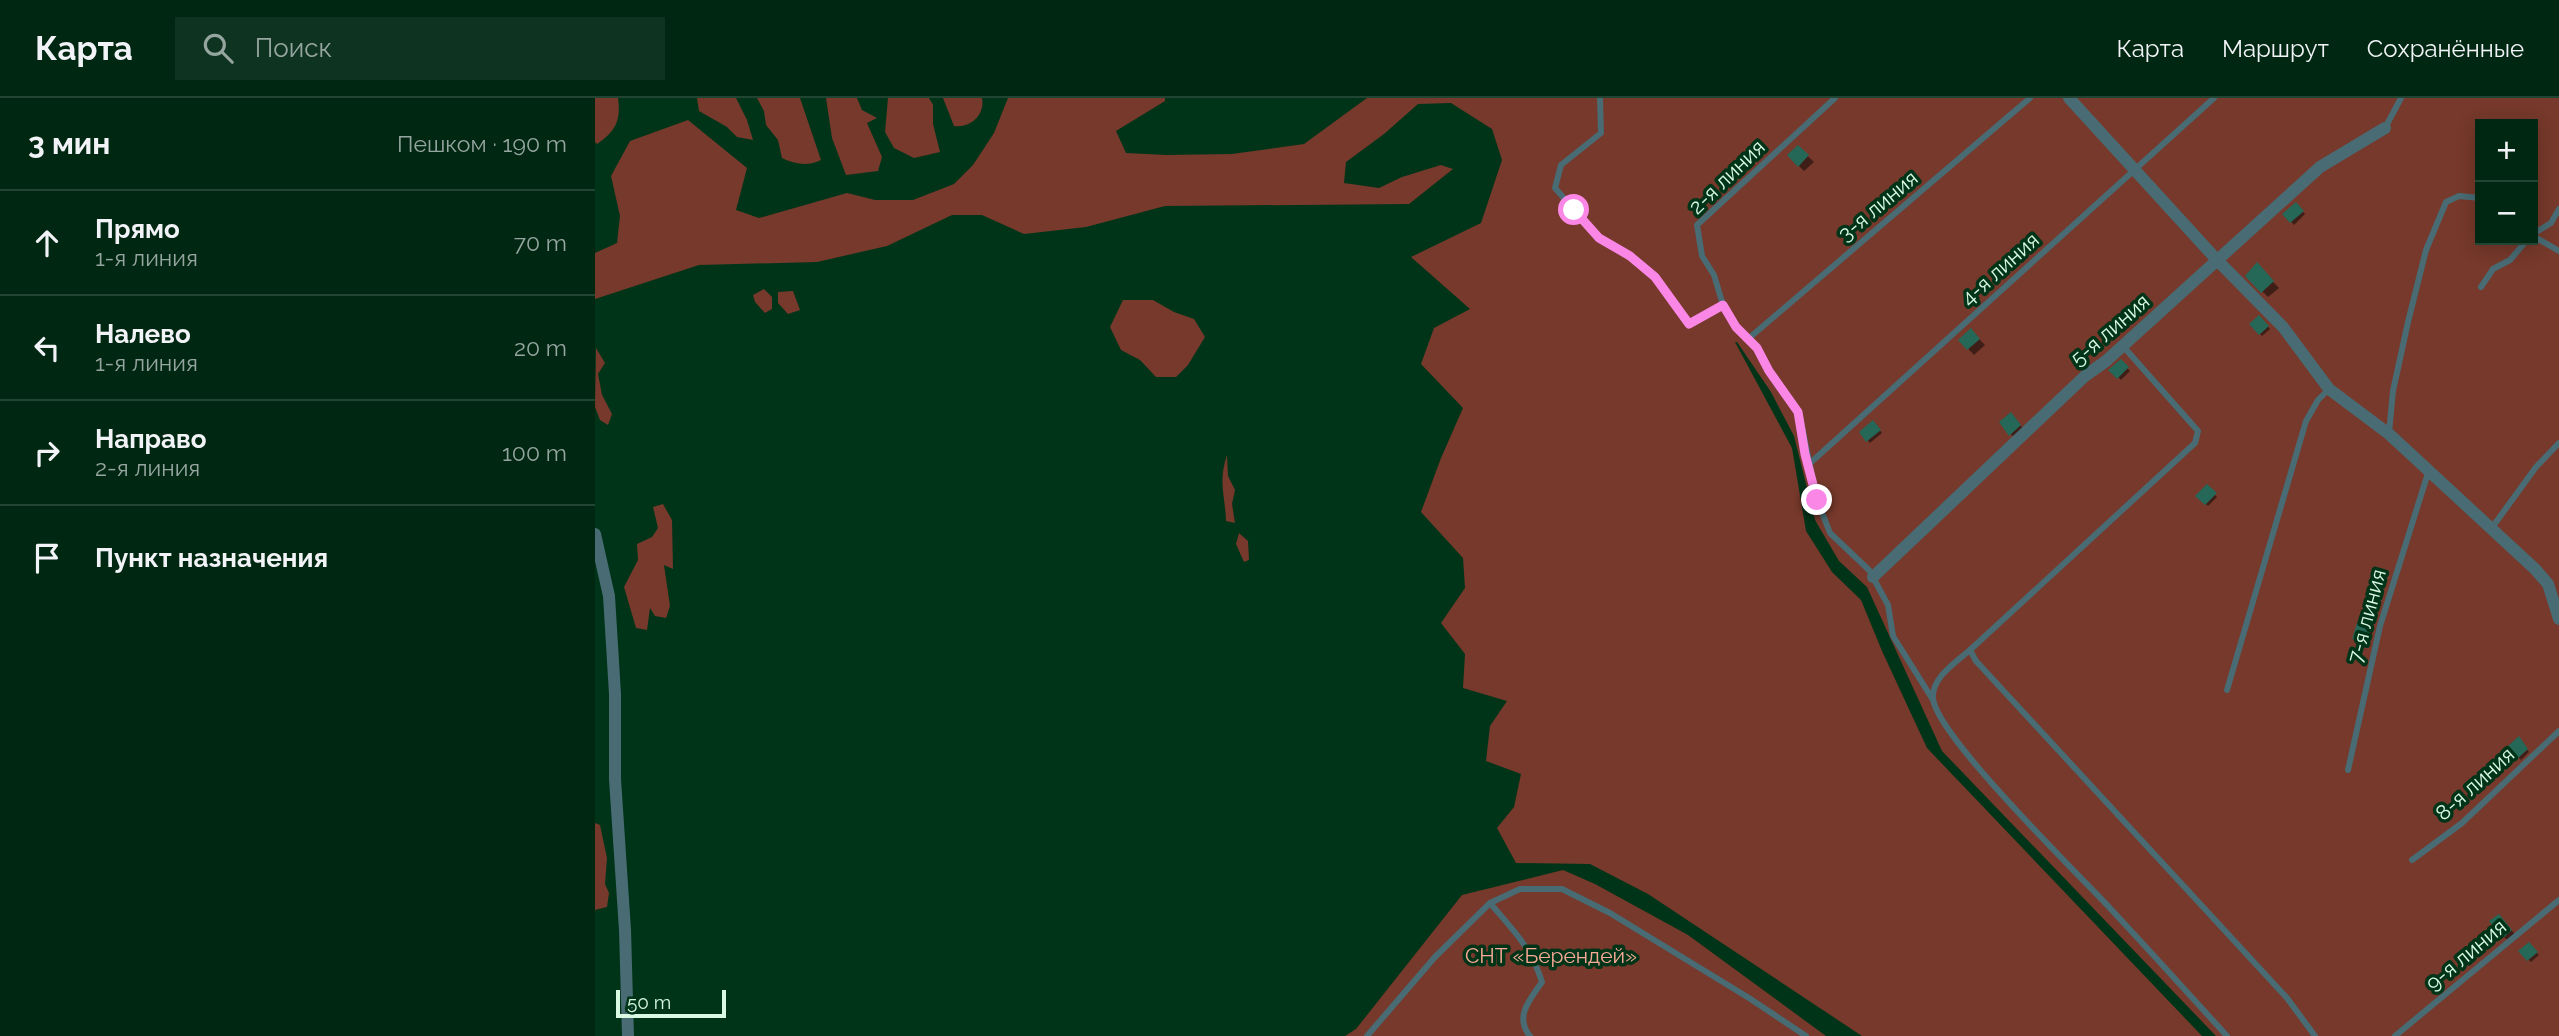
<!DOCTYPE html>
<html lang="ru">
<meta charset="utf-8">
<style>
:root{--surface:#002712;--page:#0e3320;--text:#f1f3f6;--muted:#95a59f;--line:#224432}
body{margin:0;font-family:Raleway,sans-serif;background:var(--page);color:var(--text)}
.controls{position:absolute;right:21px;top:21px;display:grid;overflow:hidden;border-radius:0px;box-shadow:0 4px 18px #0003}
.controls button{width:63px;height:63px;display:grid;place-items:center;padding:0;border:0;border-bottom:2px solid var(--line);background:var(--surface);color:var(--text);font:35px sans-serif}
.scale{position:absolute;left:21px;bottom:18px;width:110px;box-sizing:border-box;padding-left:7px;border:4px solid #d9f9e2;border-top:0;font-size:19px;line-height:24px;white-space:nowrap;color:#d9f9e2;-webkit-text-stroke:5px #003418;paint-order:stroke}
.stop{position:absolute;width:21px;height:21px;margin:-16px;border:5px solid #fa87e6;border-radius:50%;background:#fff}
.stop.end{background:#fa87e6;border-color:#fff;box-shadow:0 2px 7px #0008}
.list{margin:0;padding:0;list-style:none}
h2{display:flex;justify-content:space-between;align-items:center;height:91px;margin:0;padding:0 28px;font-size:30px}
h2 small{font-size:23px;font-weight:400;color:var(--muted)}
.list li{display:grid;grid-template-columns:46px 1fr auto;gap:21px;align-items:center;box-sizing:border-box;height:105px;padding:0 28px;border-top:2px solid var(--line)}
.list b{display:block;font-size:26px;white-space:nowrap}
.list p{margin:0;font-size:23px;white-space:nowrap;color:var(--muted)}
.list em{font-size:23px;font-style:normal;color:var(--muted)}
.icon{flex:none;width:38px;height:38px;fill:none;stroke:currentColor;stroke-width:2;stroke-linecap:round;stroke-linejoin:round}
.map{position:relative;flex:none;width:1964px;height:938px;overflow:hidden}
header{display:flex;align-items:center;gap:42px;box-sizing:border-box;height:98px;padding:0 35px;background:var(--surface);border-bottom:2px solid var(--line)}
header strong{font-size:33px}
nav{display:flex;gap:38px;margin-inline-start:auto;font-size:24px}
.search{width:490px;height:63px;background:var(--page);display:flex;align-items:center;gap:18px;box-sizing:border-box;padding:0 24px;border-radius:0px;color:var(--muted);font-size:26px}
main{display:flex}
aside{flex:1;background:var(--surface)}
.map>svg:first-child{display:block}
</style>
<header>
<strong>Карта</strong>
<div class="search"><svg class="icon" aria-label="search" viewBox="0 0 24 24"><circle cx="10" cy="10" r="6"/><path d="M15 15l6 6"/></svg>Поиск</div>
<nav><a>Карта</a><a>Маршрут</a><a>Сохранённые</a></nav>
</header>
<main>
<aside>
<h2>3 мин<small>Пешком · 190 m</small></h2>
<ul class="list">
<li><svg class="icon" aria-label="ahead" viewBox="0 0 24 24"><path d="M12 20V5M6 11l6-6 6 6"/></svg><div><b>Прямо</b><p>1-я линия</p></div><em>70 m</em></li>
<li><svg class="icon" aria-label="left" viewBox="0 0 24 24"><path d="M17 20v-9H6M10 6l-5 5 5 5"/></svg><div><b>Налево</b><p>1-я линия</p></div><em>20 m</em></li>
<li><svg class="icon" aria-label="right" viewBox="0 0 24 24"><path d="M7 20v-9h11M14 6l5 5-5 5"/></svg><div><b>Направо</b><p>2-я линия</p></div><em>100 m</em></li>
<li><svg class="icon" aria-label="arrive" viewBox="0 0 24 24"><path d="M6 21V4h12l-3 4 3 4H6"/></svg><div><b>Пункт назначения</b></div></li>
</ul>
</aside>
<div class="map">
<svg width="1964" height="938" viewBox="0 0 1964 938">
<rect width="100%" height="100%" fill="#003418"/>
<!-- green -->
<g fill="#76392b" fill-rule="evenodd">
<path d="M 0,0 L 23,0 C 26,22 21,33 2,46 L 0,44 Z"/>
<polygon points="102,0 141,0 152,22 158,42 142,39 132,29 104,13"/>
<path d="M 162,0 L 205,0 L 226,62 C 213,69 199,66 187,60 L 183,42 L 171,27 L 169,13 Z"/>
<polygon points="231,0 262,0 267,12 282,20 272,25 287,59 283,73 251,77 237,40"/>
<polygon points="293,0 334,0 338,7 338,26 345,54 319,60 299,50 290,34"/>
<path d="M 348,0 L 387,0 C 390,17 376,30 359,28 Z"/>
<path d="M 413,0 L 570,0 L 570,3 L 521,33 L 531,55 L 571,57 L 637,56 L 709,46 L 772,0 L 1964,0 L 1964,938 L 1621,938 L 1347,653 L 1272,489 L 1244,463 L 1220,422 L 1199,338 L 1176,294 L 1142,244 L 1140,244 L 1197,350 L 1211,433 L 1237,474 L 1266,502 L 1287,553 L 1332,650 L 1607,938 L 1267,938 L 1053,796 L 995,766 L 921,765 L 902,730 L 919,709 L 926,676 L 891,663 L 895,628 L 912,603 L 868,590 L 870,556 L 846,525 L 870,490 L 868,460 L 826,414 L 846,360 L 868,310 L 826,266 L 839,230 L 875,211 L 816,159 L 886,125 L 907,62 L 897,31 L 856,5 L 823,6 L 789,36 L 751,64 L 749,85 L 784,90 L 807,79 L 846,67 L 858,71 L 814,106 L 570,108 L 491,129 L 429,136 L 387,117 L 357,117 L 292,148 L 222,164 L 104,167 L 0,201 L 0,155 L 22,145 L 25,118 L 16,78 L 35,43 L 93,22 L 152,70 L 141,112 L 164,120 L 252,95 L 280,102 L 318,102 L 359,86 L 378,67 L 399,35 ZM 1885,26 L 1938,26 L 1938,142 L 1885,142 Z"/>
<polygon points="169,191 177,199 177,211 170,215 160,204 158,197"/>
<polygon points="198,193 205,212 193,216 183,205 183,194"/>
<polygon points="528,202 558,202 579,214 599,221 610,239 593,267 581,279 561,279 545,262 526,252 515,229"/>
<polygon points="1,250 10,265 3,276 7,297 17,316 13,327 5,322 0,309"/>
<path d="M 632,357 L 633,378 L 640,392 L 637,406 L 640,425 L 631,423 C 630,396 623,385 632,357 Z"/>
<polygon points="68,406 77,422 78,471 69,467 75,508 71,520 60,518 55,510 52,532 41,530 29,489 43,462 42,446 57,439 63,430 58,409"/>
<polygon points="644,435 653,443 654,462 649,464 641,446"/>
<polygon points="0,725 5,727 12,760 10,786 14,795 12,809 0,812"/>
<polygon points="968,772 1000,786 1093,837 1231,938 750,938 761,931 867,797"/>
</g>
<!-- shadow -->
<g fill="#0007">
<polygon points="1203,49 1219,64 1209,73 1204,68"/>
<polygon points="1701,106 1710,116 1699,127 1690,116"/>
<polygon points="1662,167 1684,190 1673,199 1652,178"/>
<polygon points="1664,219 1675,231 1667,238 1656,226"/>
<polygon points="1376,233 1390,247 1379,257 1365,242"/>
<polygon points="1526,264 1535,273 1526,282 1516,272"/>
<polygon points="1421,322 1430,333 1421,342 1406,325"/>
<polygon points="1278,324 1287,335 1275,345 1266,334"/>
<polygon points="1612,388 1622,399 1613,408 1602,398"/>
<polygon points="1775,530 1778,533 1774,546 1759,540"/>
<polygon points="1926,643 1934,654 1926,662 1915,649"/>
<polygon points="1910,824 1922,839 1915,844 1909,839"/>
<polygon points="1933,846 1944,857 1936,864 1925,853"/>
</g>
<!-- building -->
<g fill="#256858">
<polygon points="1203,47 1214,57 1203,69 1192,57"/>
<polygon points="1701,104 1709,113 1695,125 1687,116"/>
<polygon points="1662,164 1679,183 1666,195 1650,178"/>
<polygon points="1664,217 1674,228 1664,237 1654,226"/>
<polygon points="1376,230 1385,241 1372,252 1363,242"/>
<polygon points="1526,261 1534,269 1522,281 1513,272"/>
<polygon points="1416,314 1426,327 1414,338 1404,324"/>
<polygon points="1278,322 1286,332 1271,344 1264,334"/>
<polygon points="1612,386 1622,395 1610,407 1600,398"/>
<polygon points="1762,525 1776,529 1771,545 1757,541"/>
<polygon points="1924,638 1933,651 1922,661 1912,649"/>
<polygon points="1904,816 1917,832 1908,840 1894,823"/>
<polygon points="1934,844 1943,854 1932,863 1923,853"/>
</g>
<g fill="none" stroke-linecap="round" stroke-linejoin="round">
<!-- lane -->
<g stroke="#496b73" stroke-width="6">
<polyline points="1005,0 1006,35 966,67 960,90 1004,140 1035,158 1060,179 1094,226 1128,207"/>
<polyline points="1240,0 1102,127 1107,158 1119,177 1128,207 1141,229 1162,250 1174,273 1204,314 1222,402 1235,435 1274,472 1293,507 1298,538 1338,602"/>
<polyline points="1790,30 1806,0"/>
<polyline points="1938,136 1956,125 1964,111"/>
<polyline points="1938,138 1964,153"/>
<polyline points="1886,189 1898,171 1915,162 1932,142"/>
<polyline points="1153,241 1435,0"/>
<polyline points="1527,247 1603,333 1600,345 1375,552 1381,563 1692,900 1720,938"/>
<polyline points="1794,335 1798,293 1813,224 1831,152 1851,104 1864,98 1885,100"/>
<polyline points="1213,367 1619,0"/>
<polyline points="1896,431 1941,369 1964,345"/>
<path d="M 1375,552 C 1361,564 1336,580 1338,601 C 1343,639 1481,774 1513,808 C 1553,851 1593,895 1632,938"/>
<polyline points="1632,592 1711,323 1723,302 1734,291"/>
<polyline points="1753,672 1785,528 1833,375"/>
<polyline points="1817,762 1867,725 1964,633"/>
<path d="M 895,805 C 918,832 936,849 947,884 C 935,901 919,919 935,938"/>
<polyline points="772,938 840,859 895,805 925,791 967,791 1015,815 1154,900 1211,938"/>
<polyline points="1800,938 1964,802"/>
</g>
<!-- street -->
<g stroke="#496b73" stroke-width="12">
<polyline points="1474,0 1622,162 1688,229 1734,291 1794,336 1940,471 1953,486 1964,521"/>
<polyline points="0,436 14,498 20,596 20,681 30,832 33,938"/>
<polyline points="1278,479 1490,278 1511,263 1725,69 1790,30"/>
</g>
</g>
<g fill="none" stroke-linecap="round" stroke-linejoin="round">
<!-- route -->
<polyline stroke="#fa87e6" stroke-width="9" points="979,112 1004,140 1035,158 1060,179 1094,226 1128,207 1141,229 1162,250 1174,273 1203,314 1210,356 1222,402"/>
</g>
<g text-anchor="middle" stroke-width="7" stroke-linejoin="round" paint-order="stroke">
<!-- street labels -->
<g font-size="21" fill="#d9f9e2" stroke="#003418">
<text transform="translate(1132 79) rotate(-44)" y="7">2-я линия</text>
<text transform="translate(1283 108) rotate(-40)" y="7">3-я линия</text>
<text transform="translate(1405 171) rotate(-42)" y="7">4-я линия</text>
<text transform="translate(1515 232) rotate(-41)" y="7">5-я линия</text>
<text transform="translate(1772 518) rotate(-75)" y="7">7-я линия</text>
<text transform="translate(1880 686) rotate(-42)" y="7">8-я линия</text>
<text transform="translate(1871 857) rotate(-40)" y="7">9-я линия</text>
</g>
<!-- park labels -->
<g font-size="21" fill="#f9a996" stroke="#003418">
<text x="956" y="865">СНТ «Берендей»</text>
</g>
</g>
</svg>
<div class="controls">
<button>+</button>
<button>−</button>
</div>
<div class="scale">50 m</div>
<div class="stop" style="left:979px;top:112px"></div>
<div class="stop end" style="left:1222px;top:402px"></div>
</div>
</main>
